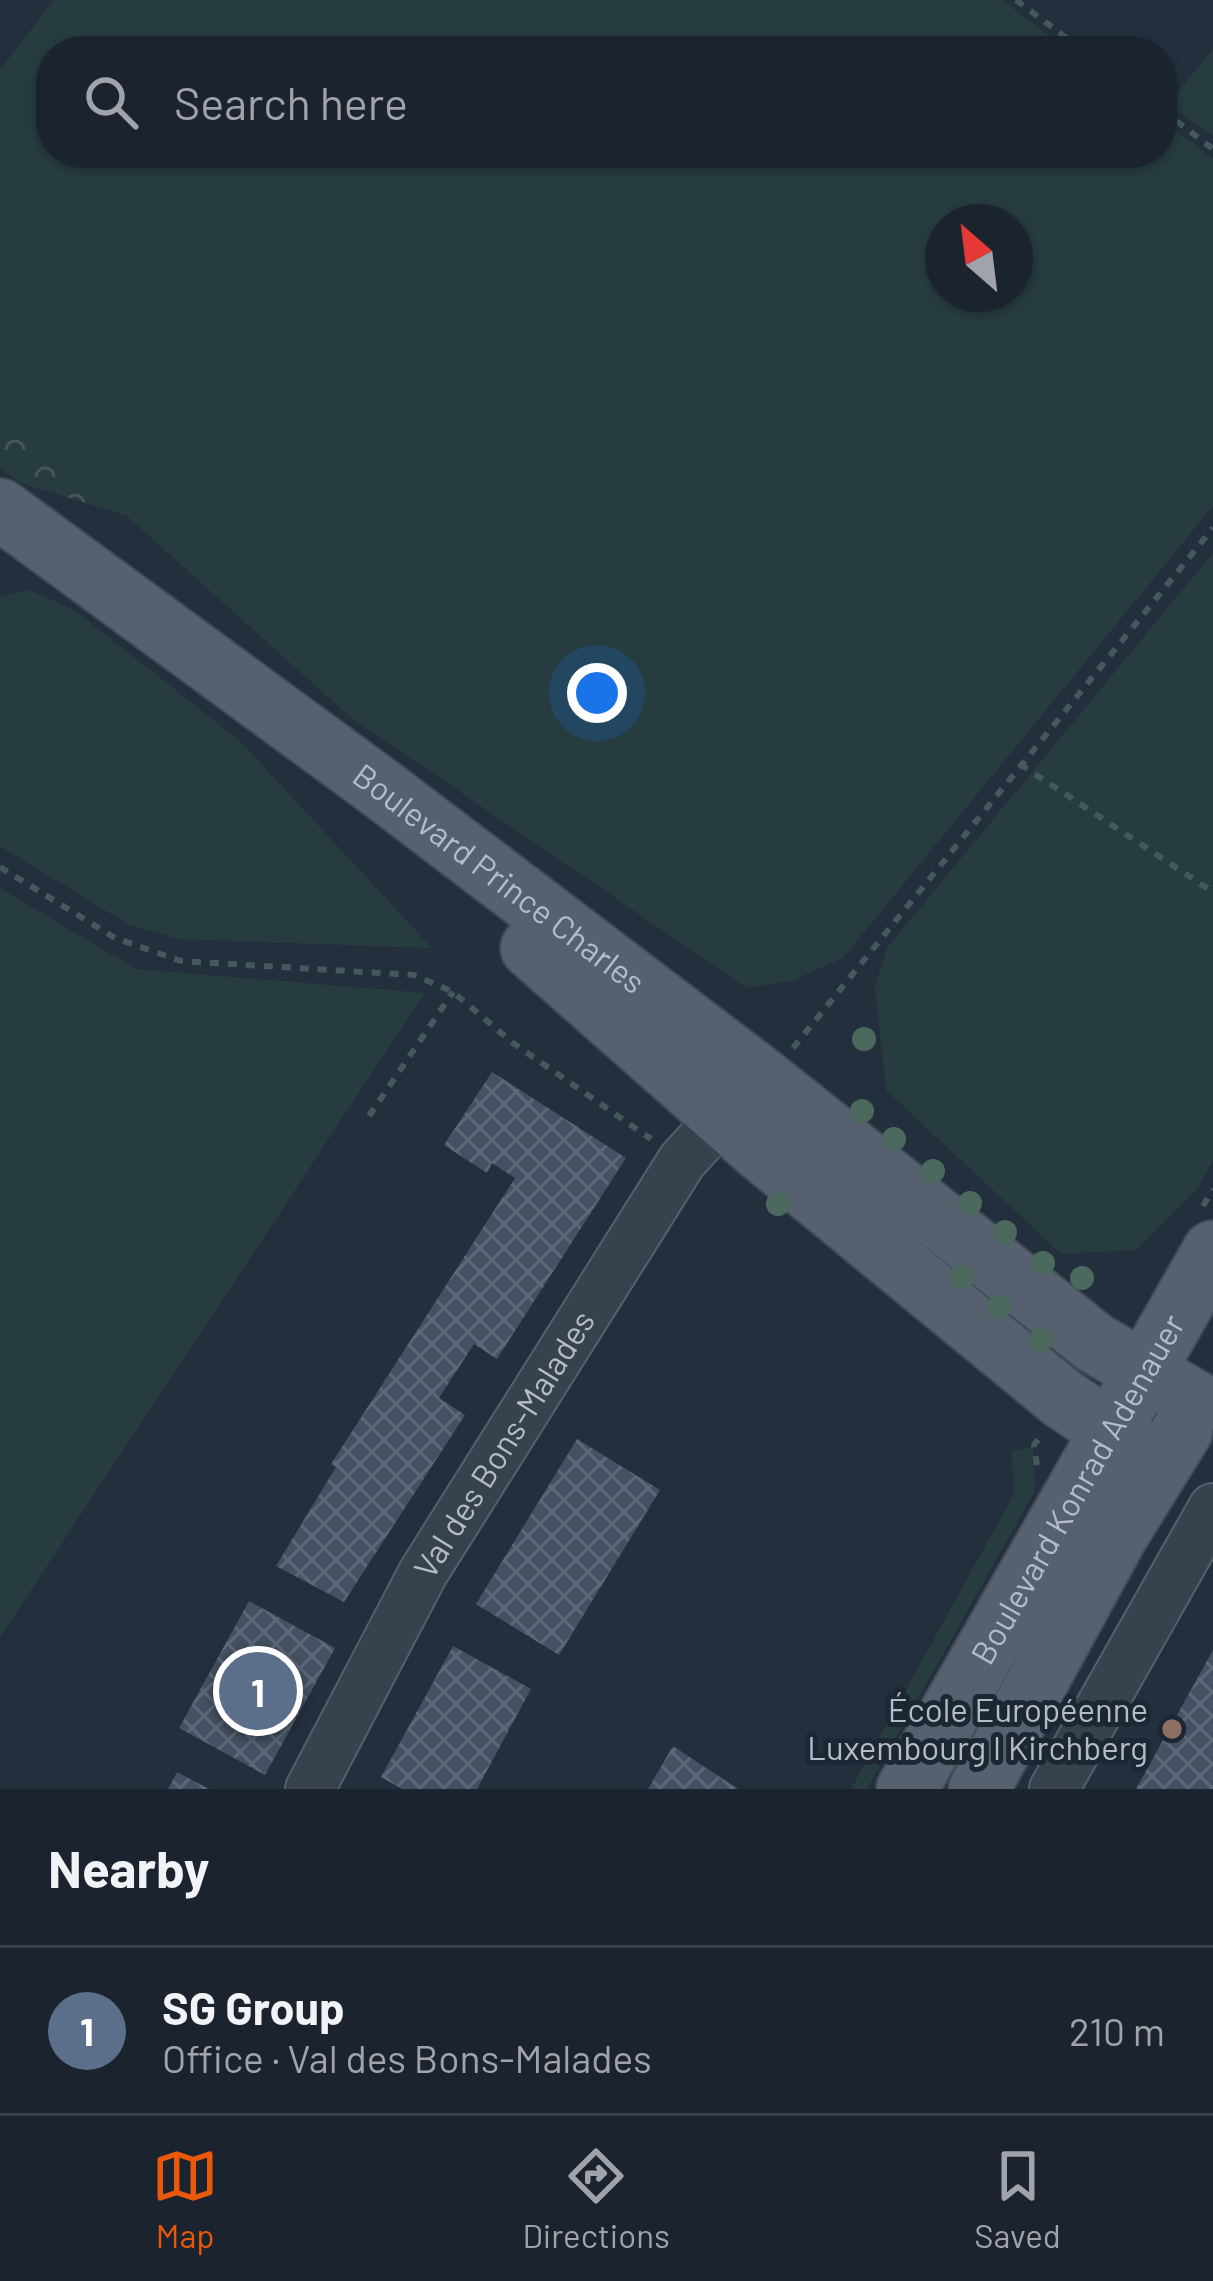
<!DOCTYPE html>
<meta charset="utf-8">
<style>
:root{--surface:#1b232e;--page:#242b36;--text:#f1f3f6;--muted:#a0a4aa;--line:#39404a;--accent:#ea580c}
body{margin:0;font-family:Barlow,sans-serif;background:var(--page);color:var(--text)}
.compass{position:absolute;left:925px;top:204px;width:108px;height:108px;border-radius:50%;background:var(--surface);box-shadow:0 3px 9px #0004;rotate:332deg}
.you{position:absolute;left:597px;top:693px;width:42px;height:42px;margin:-30px;border:9px solid #fff;border-radius:50%;background:#1a73e8;box-shadow:0 0 0 18px #1a73e833}
.badge{display:grid;place-items:center;width:78px;height:78px;border-radius:50%;background:var(--accent);color:#fff;font-size:39px;font-weight:700}
.pin{position:absolute;translate:-50% -50%;border:6px solid #fff;box-shadow:0 3px 12px #0006}
.list{margin:0;padding:0;list-style:none}
h2{display:flex;justify-content:space-between;align-items:center;height:156px;margin:0;padding:0 48px;font-size:51px}
h2 small{font-size:39px;font-weight:400;color:var(--muted)}
.list li{display:grid;grid-template-columns:78px 1fr auto;gap:36px;align-items:center;box-sizing:border-box;height:168px;padding:0 48px;border-top:3px solid var(--line)}
.list b{display:block;font-size:45px;white-space:nowrap}
.list p{margin:0;font-size:39px;white-space:nowrap;color:var(--muted)}
.list em{font-size:39px;font-style:normal;color:var(--muted)}
.icon{flex:none;width:66px;height:66px;fill:none;stroke:currentColor;stroke-width:2;stroke-linecap:round;stroke-linejoin:round}
.map{position:relative;flex:none;width:1213px;height:1789px;overflow:hidden}
.search{position:absolute;background:var(--surface);box-shadow:0 3px 9px #0004;left:36px;right:36px;top:36px;height:132px;display:flex;align-items:center;gap:30px;box-sizing:border-box;padding:0 42px;border-radius:48px;color:var(--muted);font-size:45px}
.sheet{height:324px;background:var(--surface)}
nav{display:flex;justify-content:space-around;align-items:center;box-sizing:border-box;height:168px;border-top:3px solid var(--line);background:var(--surface);font-size:33px;color:var(--muted)}
nav a{display:grid;justify-items:center;gap:6px}
nav .on{color:var(--accent)}
.map>svg:first-child{display:block}
</style>
<div class="map">
<svg width="1213" height="1789" viewBox="0 0 1213 1789">
<defs>
<pattern id="forest-crowns" width="20" height="18" patternUnits="userSpaceOnUse" patternTransform="scale(3)"><rect width="20" height="18" fill="#263c3f"/><path d="M2 6a3 3 0 1 1 6 0M12 15a3 3 0 1 1 6 0" fill="none" stroke="#435659"/></pattern>
<pattern id="building-cross-hatch" width="8" height="8" patternUnits="userSpaceOnUse" patternTransform="scale(3)"><rect width="8" height="8" fill="#455162"/><path d="M0 0l8 8M0 8l8-8" fill="none" stroke="#5d6877"/></pattern>
</defs>
<rect width="100%" height="100%" fill="#242f3e"/>
<!-- grass -->
<g fill="#263c3f" fill-rule="evenodd">
<path d="M 54,0 L 1002,0 L 1070,51 L 51,51 L 51,153 L 1162,153 L 1162,120 L 1213,159 L 1213,506 L 843,958 L 794,980 L 747,988 L 349,716 L 0,402 L 0,70 ZM 943,222 L 1015,222 L 1015,294 L 943,294 Z"/>
<polygon points="1213,49 1213,136 1168,104"/>
<polygon points="1213,553 1213,1161 1197,1189 1136,1250 1061,1254 886,1090 875,986 887,948"/>
<polygon points="28,590 73,609 239,740 432,948 178,939 129,925 0,846 0,596"/>
<polygon points="0,888 136,969 425,993 0,1637"/>
<polygon points="1033,1446 1035,1491 867,1789 851,1789 1014,1494 1011,1451"/>
</g>
<!-- forest -->
<polygon fill="url(#forest-crowns)" points="0,402 131,517 21,483 0,469"/>
<!-- building -->
<g fill="url(#building-cross-hatch)">
<polygon points="492,1072 626,1158 497,1359 474,1344 439,1398 465,1415 344,1602 276,1566 336,1467 331,1464 515,1178 492,1163 487,1173 444,1145"/>
<polygon points="577,1439 660,1490 559,1655 476,1604"/>
<polygon points="249,1601 335,1648 265,1775 179,1728"/>
<polygon points="453,1646 531,1689 477,1789 402,1789 381,1777"/>
<polygon points="1213,1650 1213,1789 1136,1789 1203,1668"/>
<polygon points="673,1746 738,1789 648,1789"/>
<polygon points="177,1772 209,1789 168,1789"/>
</g>
<g fill="none" stroke-linecap="round" stroke-linejoin="round">
<!-- minor casing -->
<g stroke="#565f6c" stroke-width="52">
<g id="minor">
<path id="s1" d="M 310,1789 L 423,1573 L 682,1161 L 724,1115"/>
<polyline points="1054,1789 1213,1508"/>
</g>
</g>
<!-- major casing -->
<g stroke="#414a57" stroke-width="64">
<g id="major">
<path id="s2" d="M 0,509 L 379,787 L 758,1075 L 1096,1344 L 1199,1403"/>
<polyline points="531,948 760,1150 1063,1399 1161,1465"/>
<path id="s3" d="M 907,1789 L 1213,1251"/>
<polyline points="979,1789 1117,1536 1182,1431"/>
</g>
</g>
<!-- path -->
<g stroke="#44595c" stroke-width="6" stroke-dasharray="9 9" stroke-linecap="butt">
<polyline points="1016,0 1084,51"/>
<polyline points="1162,110 1213,149"/>
<polyline points="1020,764 1213,892"/>
<polyline points="0,867 115,938 181,961 414,975 453,992 513,1043 651,1139"/>
<polyline points="793,1048 1213,528"/>
<polyline points="369,1116 453,992"/>
<polyline points="1203,1206 1213,1189"/>
<polyline points="1037,1465 1034,1445 1039,1438"/>
</g>
<!-- minor -->
<use href="#minor" stroke="#38414e" stroke-width="48"/>
<!-- major -->
<use href="#major" stroke="#56606e" stroke-width="60"/>
</g>
<!-- trees -->
<g fill="#4b6a5d">
<circle cx="864" cy="1039" r="12"/>
<circle cx="862" cy="1111" r="12"/>
<circle cx="894" cy="1139" r="12"/>
<circle cx="933" cy="1171" r="12"/>
<circle cx="970" cy="1203" r="12"/>
<circle cx="778" cy="1204" r="12"/>
<circle cx="1005" cy="1232" r="12"/>
<circle cx="1043" cy="1263" r="12"/>
<circle cx="962" cy="1277" r="12"/>
<circle cx="1082" cy="1278" r="12"/>
<circle cx="999" cy="1307" r="12"/>
<circle cx="1041" cy="1340" r="12"/>
</g>
<!-- markers -->
<circle fill="#8d6e63" stroke="#1d2633" stroke-width="4.5" cx="1172" cy="1729" r="12"/>
<g text-anchor="middle" stroke-width="10" stroke-linejoin="round" paint-order="stroke">
<!-- street labels -->
<g font-size="33" fill="#b4bcc9" stroke="#1d2633">
<text dy="12" stroke="none"><textPath href="#s2" startOffset="621">Boulevard Prince Charles</textPath></text>
<text dy="12" stroke="none"><textPath href="#s1" startOffset="396">Val des Bons-Malades</textPath></text>
<text dy="12" stroke="none"><textPath href="#s3" startOffset="345">Boulevard Konrad Adenauer</textPath></text>
</g>
<!-- poi labels -->
<g font-size="33" fill="#b4bcc9" stroke="#1d2633" text-anchor="end">
<text x="1148" y="1722">École Européenne<tspan x="1148" dy="38">Luxembourg I Kirchberg</tspan></text>
</g>
</g>
</svg>
<svg class="compass" viewBox="-18 -18 36 36"><path d="M0-13l5 13h-10z" fill="#e53935"/><path d="M0 13l5-13h-10z" fill="#a0a4aa"/></svg>
<div class="you"></div>
<div class="pin badge" style="left:258px;top:1691px;background:#5c6f8a">1</div>
<div class="search"><svg class="icon" aria-label="search" viewBox="0 0 24 24"><circle cx="10" cy="10" r="6"/><path d="M15 15l6 6"/></svg>Search here</div>
</div>
<section class="sheet">
<h2>Nearby<small></small></h2>
<ul class="list">
<li><span class="badge" style="background:#5c6f8a">1</span><div><b>SG Group</b><p>Office · Val des Bons-Malades</p></div><em>210 m</em></li>
</ul>
</section>
<nav>
<a class="on"><svg class="icon" aria-label="map" viewBox="0 0 24 24"><path d="M3 6l6-2 6 2 6-2v14l-6 2-6-2-6 2zM9 4v14M15 6v14"/></svg>Map</a>
<a><svg class="icon" aria-label="directions" viewBox="0 0 24 24"><path d="M12 3l9 9-9 9-9-9zM9 14v-3h6M13 9l2 2-2 2"/></svg>Directions</a>
<a><svg class="icon" aria-label="saved" viewBox="0 0 24 24"><path d="M7 4h10v16l-5-4-5 4z"/></svg>Saved</a>
</nav>
